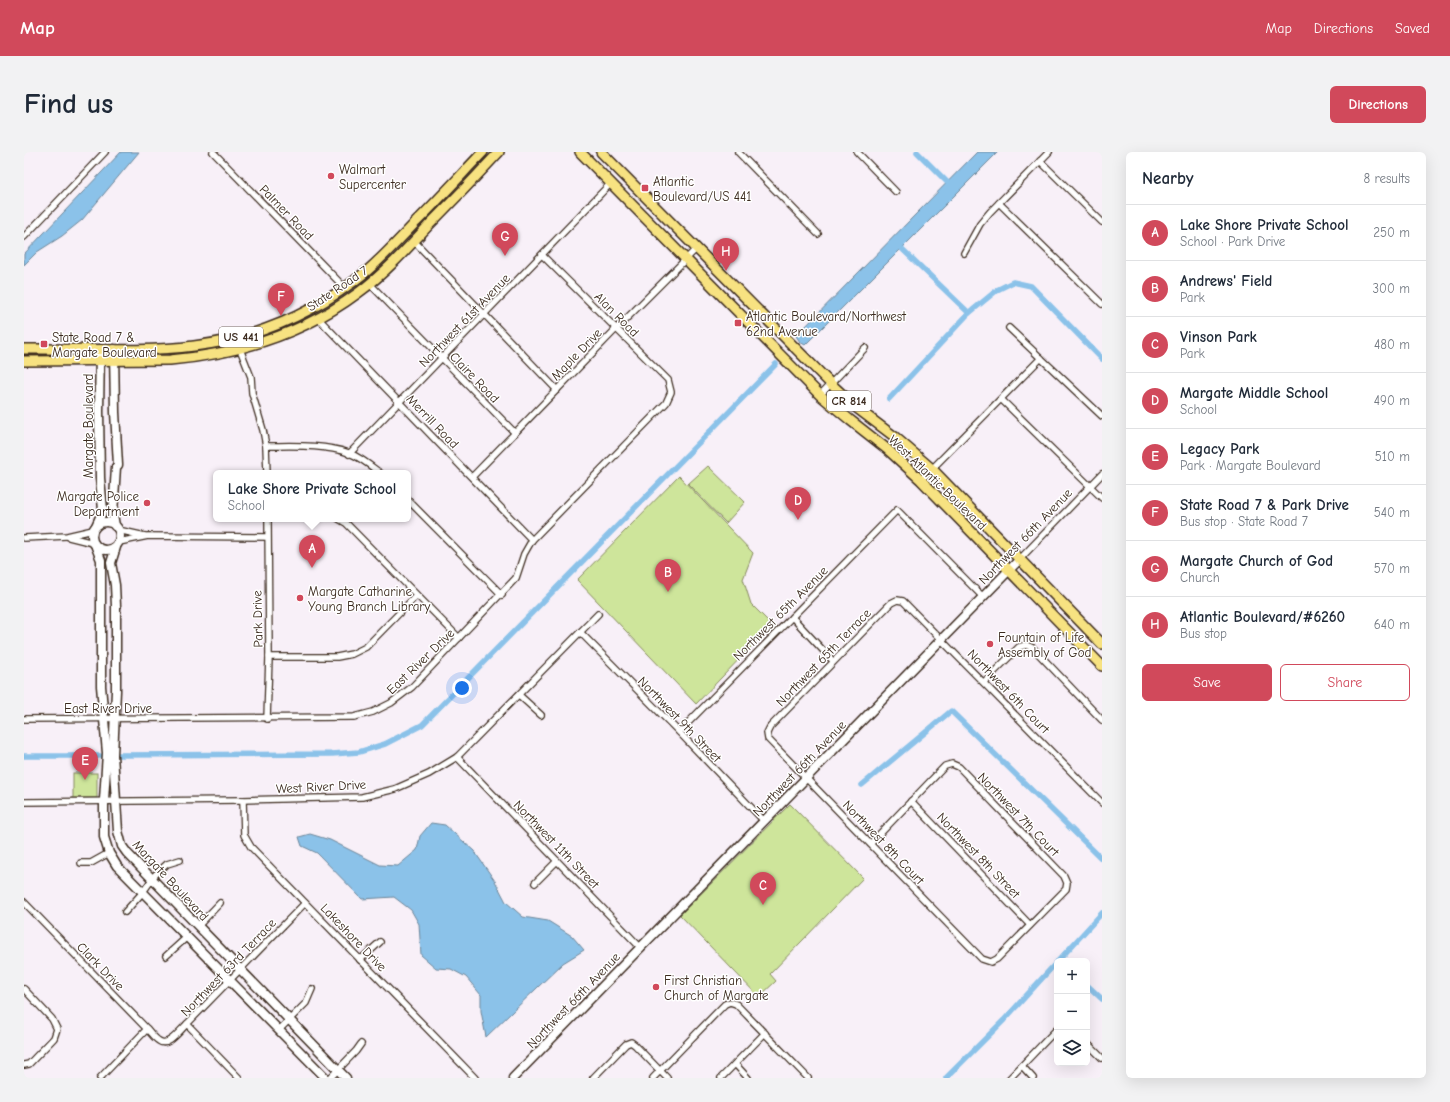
<!DOCTYPE html>
<meta charset="utf-8">
<style>
:root{--surface:#fff;--page:#f2f2f3;--text:#1f2937;--muted:#747a83;--line:#e0e1e3;--accent:#d1495b}
body{margin:0;font-family:"Comic Neue",sans-serif;background:var(--page);color:var(--text)}
.controls{position:absolute;right:12px;bottom:12px;display:grid;overflow:hidden;border-radius:6px;box-shadow:0 4px 16px #0002}
.controls button{width:36px;height:36px;display:grid;place-items:center;padding:0;border:0;border-bottom:1px solid var(--line);background:var(--surface);color:var(--text);font:20px sans-serif}
.you{position:absolute;left:438px;top:536px;width:14px;height:14px;margin:-10px;border:3px solid #fff;border-radius:50%;background:#1a73e8;box-shadow:0 0 0 6px #1a73e833}
.badge{display:grid;place-items:center;width:26px;height:26px;border-radius:50%;background:var(--accent);color:#fff;font-size:13px;font-weight:700}
.pin{position:absolute;translate:-50% -33px;filter:drop-shadow(0 1px 2px #0008)}
.pin::after{content:'';position:absolute;top:21px;width:14px;height:12px;background:inherit;clip-path:polygon(0 0,100% 0,50% 100%)}
.popup{position:absolute;left:189px;top:318px;width:198px;height:52px;box-sizing:border-box;display:grid;place-content:center;border-radius:6px;background:var(--surface);filter:drop-shadow(0 1px 3px #0005);font-size:13px;white-space:nowrap;color:var(--muted)}
.popup b{font-size:15px;color:var(--text)}
.popup::after{content:'';position:absolute;left:50%;top:100%;margin-left:-8px;border:8px solid transparent;border-top-color:var(--surface)}
.list{margin:0;padding:0;list-style:none}
h2{display:flex;justify-content:space-between;align-items:center;height:52px;margin:0;padding:0 16px;font-size:17px}
h2 small{font-size:13px;font-weight:400;color:var(--muted)}
.list li{display:grid;grid-template-columns:26px 1fr auto;gap:12px;align-items:center;box-sizing:border-box;height:56px;padding:0 16px;border-top:1px solid var(--line)}
.list b{display:block;font-size:15px;white-space:nowrap}
.list p{margin:0;font-size:13px;white-space:nowrap;color:var(--muted)}
.list em{font-size:13px;font-style:normal;color:var(--muted)}
.actions{display:flex;gap:8px;padding:12px 16px}
.actions a{flex:1;padding:9px 0;border:1px solid var(--accent);border-radius:6px;text-align:center;font-size:14px;color:var(--accent)}
.actions .main{background:var(--accent);color:#fff}
.icon{flex:none;width:22px;height:22px;fill:none;stroke:currentColor;stroke-width:2;stroke-linecap:round;stroke-linejoin:round}
.map{position:relative;flex:none;width:1078px;height:926px;overflow:hidden;border-radius:6px}
header{display:flex;align-items:center;gap:24px;box-sizing:border-box;height:56px;padding:0 20px;background:var(--accent);color:#fff}
header strong{font-size:19px}
nav{display:flex;gap:22px;margin-inline-start:auto;font-size:14px}
.intro{display:flex;align-items:center;justify-content:space-between;box-sizing:border-box;height:96px;padding:0 24px}
h1{margin:0;font-size:28px}
.button{padding:10px 18px;border-radius:6px;background:var(--accent);color:#fff;font-size:14px;font-weight:700}
main{display:flex;gap:24px;padding:0 24px}
aside{flex:1;background:var(--surface);border-radius:6px;box-shadow:0 4px 16px #0002}
.map>svg:first-child{display:block}
</style>
<header>
<strong>Map</strong>
<nav><a>Map</a><a>Directions</a><a>Saved</a></nav>
</header>
<div class="intro"><h1>Find us</h1><a class="button">Directions</a></div>
<main>
<div class="map">
<svg width="1078" height="926" viewBox="0 0 1078 926">
<rect width="100%" height="100%" fill="#f8f0f8"/>
<filter id="ink" filterUnits="userSpaceOnUse"><feTurbulence type="fractalNoise" baseFrequency=".025" numOctaves="2"/><feDisplacementMap in="SourceGraphic" scale="8" xChannelSelector="R" yChannelSelector="G"/><feConvolveMatrix kernelMatrix="1 2 1 2 8 2 1 2 1" color-interpolation-filters="sRGB"/></filter>
<g filter="url(#ink)">
<!-- green -->
<g fill="#cee59b" stroke="#84885c">
<polygon points="684,314 721,350 702,371 664,332"/>
<polygon points="655,324 729,401 719,427 727,452 748,473 672,552 553,428"/>
<rect x="49" y="621" width="24" height="25"/>
<polygon points="766,652 839,726 746,822 752,829 735,845 656,763"/>
</g>
<!-- water -->
<g fill="#8bc2e9" stroke="#6b8598">
<polygon points="97,0 115,0 58,68 38,84 13,100 0,113 0,102"/>
<polygon points="953,0 974,0 781,193 776,190 772,184"/>
<polygon points="407,671 421,673 450,699 471,729 482,750 499,765 524,769 548,784 560,798 539,811 462,885 457,859 457,843 442,825 427,817 412,816 397,803 395,772 387,758 370,745 338,747 293,701 278,694 275,685 286,682 306,688 356,713 374,714 393,698 396,684"/>
</g>
<g fill="none" stroke-linecap="round" stroke-linejoin="round">
<!-- canal -->
<g stroke="#8bc2e9" stroke-width="5.5">
<polyline points="893,0 923,30"/>
<polyline points="873,92 945,161"/>
<polyline points="865,247 945,161 973,138 989,130 1007,134 1078,207"/>
<polyline points="93,603 308,602 335,600 361,592 398,573 752,212"/>
<polyline points="0,604 76,604"/>
<polyline points="838,633 927,559 1078,707"/>
<polyline points="1034,809 1078,761"/>
<polyline points="1063,833 1078,847"/>
<polyline points="922,926 980,868 1033,810"/>
</g>
<!-- street casing -->
<g stroke="#3b2a1e" stroke-width="8">
<g id="street">
<polyline points="189,0 321,136"/>
<polyline points="714,0 794,82"/>
<polyline points="833,0 872,40"/>
<polyline points="1016,9 1078,70"/>
<polyline points="975,51 1078,152"/>
<polyline points="0,85 81,0"/>
<polyline points="390,89 533,238"/>
<polyline points="940,101 956,72 966,60 1025,0"/>
<polyline points="346,132 491,281"/>
<polyline points="294,166 508,388"/>
<polyline points="985,176 1078,264"/>
<polyline points="216,197 227,225 228,241 239,278 242,294 243,321"/>
<polyline points="796,243 841,196"/>
<polyline points="977,247 1078,346"/>
<path d="M 242,294 C 269,294 299,292 325,301 C 336,305 347,314 356,321"/>
<polyline points="325,302 587,31"/>
<polyline points="448,325 593,176 673,96"/>
<polyline points="897,328 1017,206"/>
<polyline points="384,348 478,443"/>
<polyline points="315,367 322,371 435,486"/>
<polyline points="94,378 121,384"/>
<polyline points="45,385 69,391"/>
<polyline points="0,386 43,384 69,378"/>
<polyline points="95,390 124,384 243,385"/>
<polyline points="995,408 1078,322"/>
<polyline points="768,465 809,509"/>
<polyline points="556,480 655,580 740,669"/>
<polyline points="245,505 313,505 328,502 342,495 392,444"/>
<polyline points="960,530 995,495 1002,493 1009,496 1078,568"/>
<polyline points="495,543 517,563"/>
<polyline points="0,567 330,565 349,560 367,551 388,535 492,426 500,402 508,388 642,251 647,240 644,228 518,103"/>
<polyline points="243,567 245,505 244,367"/>
<polyline points="655,580 873,358 958,444"/>
<polyline points="433,605 616,795"/>
<polyline points="219,648 220,683 227,695 451,926"/>
<polyline points="887,649 1006,773"/>
<polyline points="0,650 219,648 338,645 371,637 405,622 433,605 574,462"/>
<polyline points="846,692 921,614 928,612 935,615 1040,724 1043,731 1042,737 973,807 967,810 958,807 744,587 743,581 746,575 867,451 873,448 879,449 1078,651"/>
<polyline points="57,711 67,711 85,701"/>
<polyline points="511,731 533,709"/>
<path d="M 0,750 L 123,877 C 127,881 130,886 135,889 C 144,896 156,878 163,872 L 281,751"/>
<polyline points="101,760 119,740 131,723 143,712 156,708"/>
<polyline points="174,774 196,751"/>
<polyline points="142,804 163,785"/>
<polyline points="336,808 356,790"/>
<polyline points="0,837 28,867 33,877 30,886 5,912 0,913"/>
<polyline points="163,872 215,926"/>
<polyline points="255,878 282,851 288,837"/>
<polyline points="1063,891 1078,906"/>
<polyline points="711,912 724,926"/>
<polyline points="998,914 1009,926"/>
<polyline points="76,926 123,877"/>
<polyline points="306,926 332,899 337,892"/>
<polyline points="569,926 602,892 607,890 611,893 643,926"/>
<polyline points="629,926 701,852 706,850 712,852 784,926"/>
<polyline points="697,926 741,881"/>
<polyline points="986,926 1033,877"/>
</g>
</g>
<!-- secondary casing -->
<g stroke="#3b2a1e" stroke-width="11">
<g id="secondary">
<polyline points="90,197 91,260 94,313 92,315 89,362 91,374"/>
<circle cx="82" cy="384" r="14"/>
<polyline points="72,374 79,358 76,326 75,259 76,197"/>
<polyline points="72,395 77,408 77,534 83,601 80,648 80,685 85,701 93,714 302,926"/>
<polyline points="92,395 87,411 91,433 92,454 92,539 89,603 94,679 98,694 103,701 322,926"/>
<polyline points="489,926 995,408"/>
</g>
</g>
<!-- primary casing -->
<g stroke="#3b2a1e" stroke-width="12">
<g id="primary">
<polyline points="556,0 796,243 826,268 863,297 897,328 1078,514"/>
<polyline points="577,0 807,232 834,257 871,285 908,317 1078,492"/>
<path d="M 0,197 C 56,196 114,201 170,194 C 234,186 293,160 343,119 C 360,104 376,87 392,70 C 415,47 437,23 459,0"/>
<path d="M 0,209 L 146,208 C 214,202 279,182 334,141 C 360,122 382,98 404,74 C 428,50 452,25 475,0"/>
</g>
</g>
<!-- street -->
<use href="#street" stroke="#fff" stroke-width="5.5"/>
<!-- secondary -->
<use href="#secondary" stroke="#fff" stroke-width="8"/>
<!-- primary -->
<use href="#primary" stroke="#f7e281" stroke-width="9"/>
</g>
</g>
<!-- markers -->
<g fill="#d1495b" stroke="#fff" stroke-width="1.5">
<circle cx="307" cy="24" r="4"/>
<rect x="617" y="32" width="8" height="8" rx="2"/>
<rect x="710" y="167" width="8" height="8" rx="2"/>
<rect x="16" y="188" width="8" height="8" rx="2"/>
<circle cx="123" cy="351" r="4"/>
<circle cx="276" cy="446" r="4"/>
<circle cx="966" cy="492" r="4"/>
<circle cx="632" cy="835" r="4"/>
</g>
<g text-anchor="middle" stroke-width="3" stroke-linejoin="round" paint-order="stroke">
<!-- shield labels -->
<g fill="#fff" stroke="#766a62" stroke-width="1">
<rect x="195" y="175" width="44" height="20" rx="3"/>
<rect x="803" y="239" width="44" height="20" rx="3"/>
</g>
<g font-size="12" font-weight="bold" fill="#3b2a1e">
<text x="217" y="189">US 441</text>
<text x="825" y="253">CR 814</text>
</g>
<!-- poi labels -->
<g font-size="13" fill="#3b2a1e" stroke="#fff" text-anchor="start">
<text x="315" y="22">Walmart<tspan x="315" dy="15">Supercenter</tspan></text>
<text x="629" y="34">Atlantic<tspan x="629" dy="15">Boulevard/US 441</tspan></text>
<text x="722" y="169">Atlantic Boulevard/Northwest<tspan x="722" dy="15">62nd Avenue</tspan></text>
<text x="28" y="190">State Road 7 &amp;<tspan x="28" dy="15">Margate Boulevard</tspan></text>
<text x="115" y="349" text-anchor="end">Margate Police<tspan x="115" dy="15">Department</tspan></text>
<text x="284" y="444">Margate Catharine<tspan x="284" dy="15">Young Branch Library</tspan></text>
<text x="974" y="490">Fountain of Life<tspan x="974" dy="15">Assembly of God</tspan></text>
<text x="640" y="833">First Christian<tspan x="640" dy="15">Church of Margate</tspan></text>
</g>
<!-- street labels -->
<g font-size="13" fill="#3b2a1e" stroke="#fff">
<text transform="translate(263 60) rotate(46)" y="5">Palmer Road</text>
<text transform="translate(313 136) rotate(-34)" y="5">State Road 7</text>
<text transform="translate(593 162) rotate(45)" y="5">Alan Road</text>
<text transform="translate(440 168) rotate(-46)" y="5">Northwest 61st Avenue</text>
<text transform="translate(552 202) rotate(-46)" y="5">Maple Drive</text>
<text transform="translate(451 225) rotate(46)" y="5">Claire Road</text>
<text transform="translate(409 269) rotate(46)" y="5">Merrill Road</text>
<text transform="translate(64 274) rotate(-90)" y="5">Margate Boulevard</text>
<text transform="translate(914 330) rotate(44)" y="5">West Atlantic Boulevard</text>
<text transform="translate(1001 384) rotate(-46)" y="5">Northwest 66th Avenue</text>
<text transform="translate(756 461) rotate(-45)" y="5">Northwest 65th Avenue</text>
<text transform="translate(233 467) rotate(-91)" y="5">Park Drive</text>
<text transform="translate(799 505) rotate(-46)" y="5">Northwest 65th Terrace</text>
<text transform="translate(396 509) rotate(-44)" y="5">East River Drive</text>
<text transform="translate(985 539) rotate(46)" y="5">Northwest 6th Court</text>
<text x="84" y="561">East River Drive</text>
<text transform="translate(656 567) rotate(46)" y="5">Northwest 9th Street</text>
<text transform="translate(775 616) rotate(-46)" y="5">Northwest 66th Avenue</text>
<text transform="translate(297 634) rotate(-3)" y="5">West River Drive</text>
<text transform="translate(995 662) rotate(46)" y="5">Northwest 7th Court</text>
<text transform="translate(860 690) rotate(46)" y="5">Northwest 8th Court</text>
<text transform="translate(533 692) rotate(46)" y="5">Northwest 11th Street</text>
<text transform="translate(955 703) rotate(46)" y="5">Northwest 8th Street</text>
<text transform="translate(147 728) rotate(47)" y="5">Margate Boulevard</text>
<text transform="translate(330 785) rotate(46)" y="5">Lakeshore Drive</text>
<text transform="translate(77 814) rotate(46)" y="5">Clark Drive</text>
<text transform="translate(204 815) rotate(-46)" y="5">Northwest 63rd Terrace</text>
<text transform="translate(549 848) rotate(-46)" y="5">Northwest 66th Avenue</text>
</g>
</g>
</svg>
<div class="controls">
<button>+</button>
<button>−</button>
<button><svg class="icon" aria-label="layers" viewBox="0 0 24 24"><path d="M12 4l9 5-9 5-9-5zM3 14l9 5 9-5"/></svg></button>
</div>
<div class="you"></div>
<div class="pin badge" style="left:288px;top:416px">A</div>
<div class="popup"><b>Lake Shore Private School</b>School</div>
<div class="pin badge" style="left:644px;top:440px">B</div>
<div class="pin badge" style="left:739px;top:753px">C</div>
<div class="pin badge" style="left:774px;top:368px">D</div>
<div class="pin badge" style="left:61px;top:628px">E</div>
<div class="pin badge" style="left:257px;top:164px">F</div>
<div class="pin badge" style="left:481px;top:104px">G</div>
<div class="pin badge" style="left:702px;top:119px">H</div>
</div>
<aside>
<h2>Nearby<small>8 results</small></h2>
<ul class="list">
<li><span class="badge">A</span><div><b>Lake Shore Private School</b><p>School · Park Drive</p></div><em>250 m</em></li>
<li><span class="badge">B</span><div><b>Andrews' Field</b><p>Park</p></div><em>300 m</em></li>
<li><span class="badge">C</span><div><b>Vinson Park</b><p>Park</p></div><em>480 m</em></li>
<li><span class="badge">D</span><div><b>Margate Middle School</b><p>School</p></div><em>490 m</em></li>
<li><span class="badge">E</span><div><b>Legacy Park</b><p>Park · Margate Boulevard</p></div><em>510 m</em></li>
<li><span class="badge">F</span><div><b>State Road 7 &amp; Park Drive</b><p>Bus stop · State Road 7</p></div><em>540 m</em></li>
<li><span class="badge">G</span><div><b>Margate Church of God</b><p>Church</p></div><em>570 m</em></li>
<li><span class="badge">H</span><div><b>Atlantic Boulevard/#6260</b><p>Bus stop</p></div><em>640 m</em></li>
</ul>
<div class="actions"><a class="main">Save</a><a>Share</a></div>
</aside>
</main>
